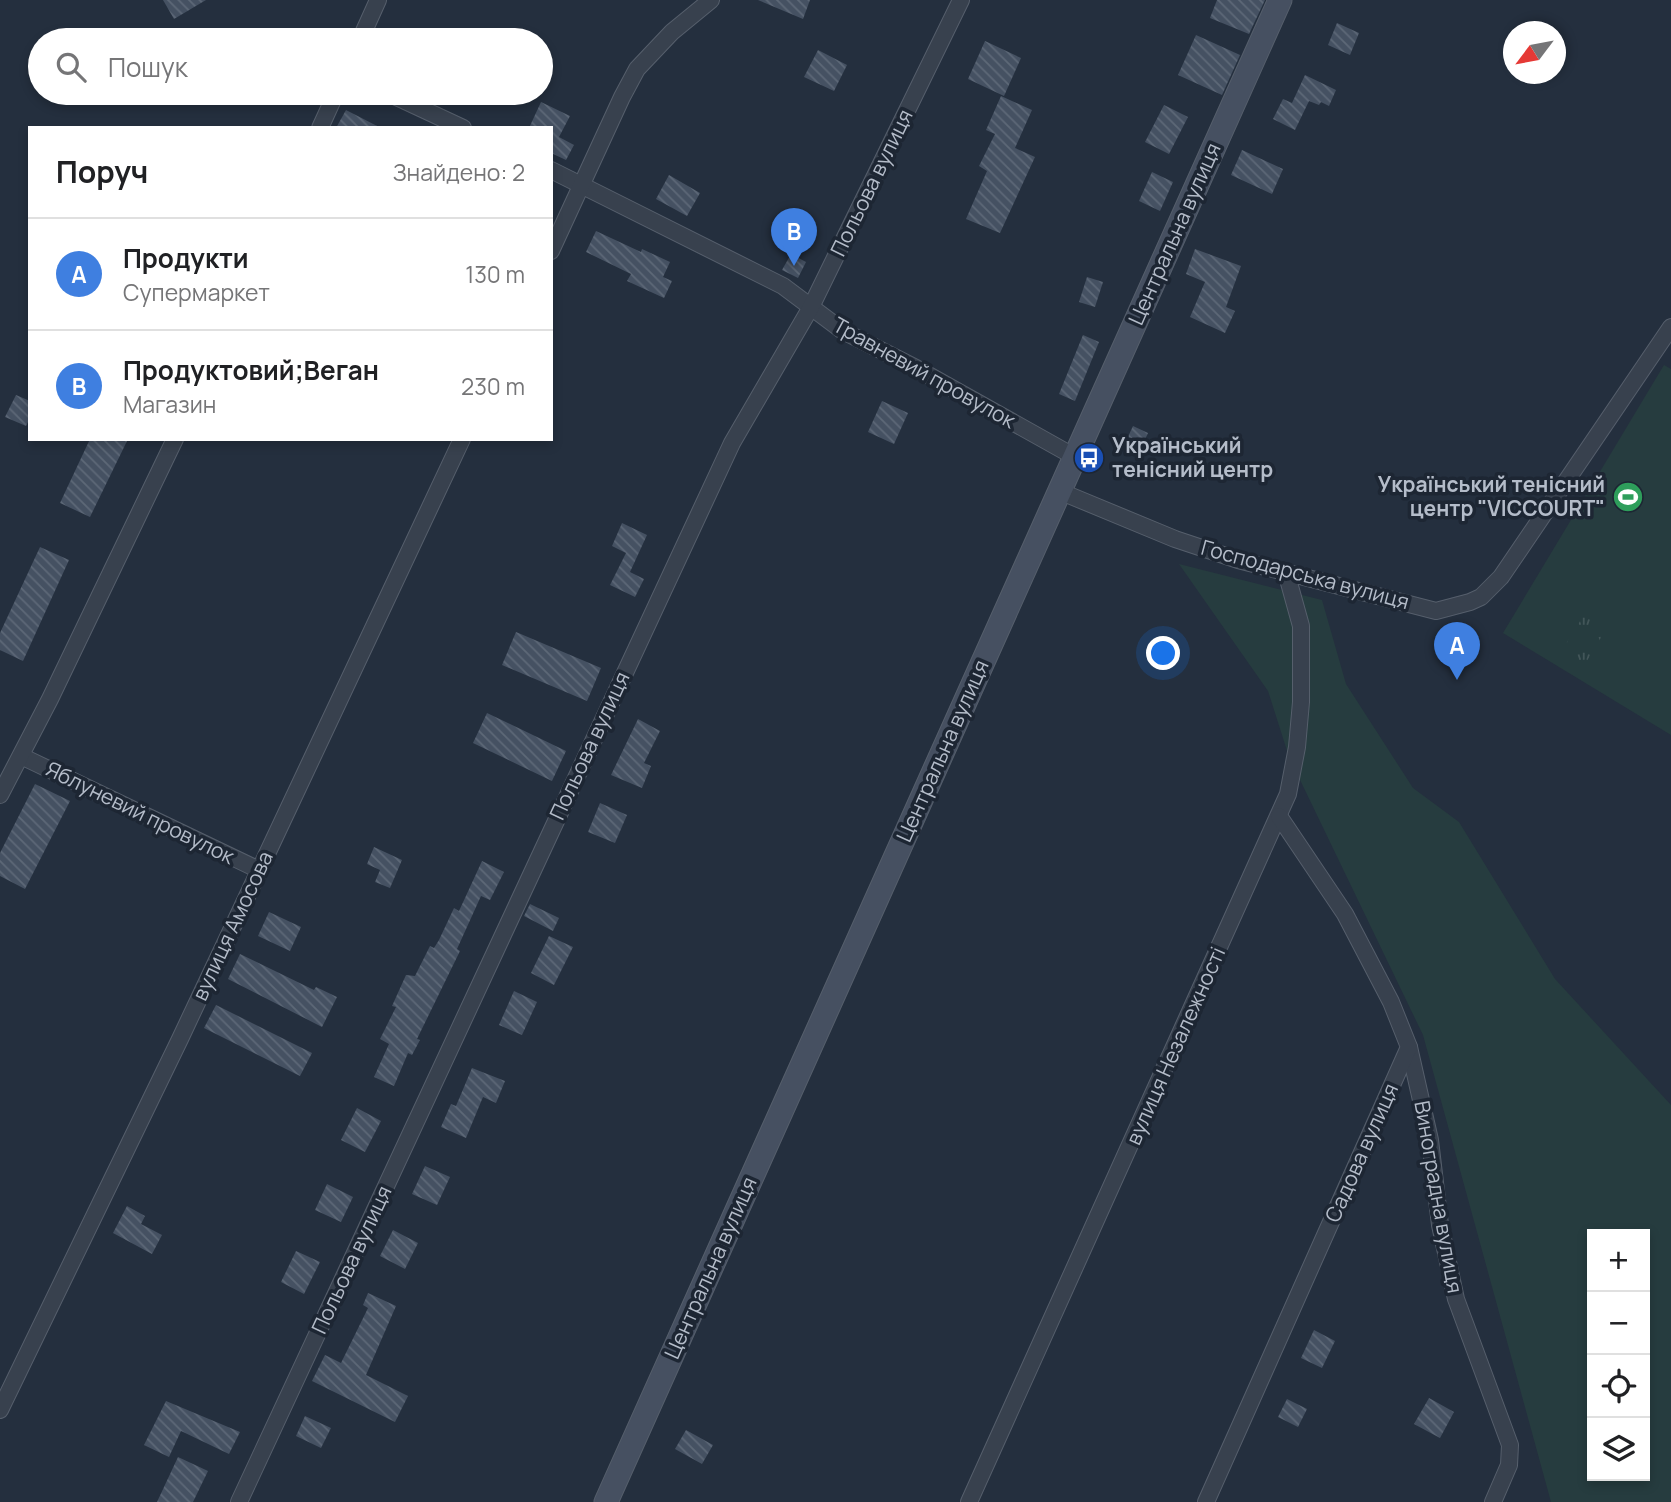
<!DOCTYPE html>
<html lang="uk">
<meta charset="utf-8">
<style>
:root{--surface:#fff;--page:#f6f6f6;--text:#202124;--muted:#757577;--line:#e0e0e0;--accent:#0f766e}
body{margin:0;font-family:Manrope,sans-serif;background:var(--page);color:var(--text)}
.controls{position:absolute;right:21px;bottom:21px;display:grid;overflow:hidden;border-radius:0px;box-shadow:0 4px 10px #0003}
.controls button{width:63px;height:63px;display:grid;place-items:center;padding:0;border:0;border-bottom:2px solid var(--line);background:var(--surface);color:var(--text);font:35px sans-serif}
.compass{position:absolute;left:1503px;top:21px;width:63px;height:63px;border-radius:50%;background:var(--surface);box-shadow:0 4px 10px #0003;rotate:238deg}
.you{position:absolute;left:1164px;top:654px;width:24px;height:24px;margin:-18px;border:5px solid #fff;border-radius:50%;background:#1a73e8;box-shadow:0 0 0 10px #1a73e833}
.badge{display:grid;place-items:center;width:46px;height:46px;border-radius:50%;background:var(--accent);color:#fff;font-size:23px;font-weight:700}
.pin{position:absolute;translate:-50% -58px;filter:drop-shadow(0 2px 4px #0008)}
.pin::after{content:'';position:absolute;top:37px;width:24px;height:21px;background:inherit;clip-path:polygon(0 0,100% 0,50% 100%)}
.list{margin:0;padding:0;list-style:none}
h2{display:flex;justify-content:space-between;align-items:center;height:91px;margin:0;padding:0 28px;font-size:30px}
h2 small{font-size:23px;font-weight:400;color:var(--muted)}
.list li{display:grid;grid-template-columns:46px 1fr auto;gap:21px;align-items:center;box-sizing:border-box;height:112px;padding:0 28px;border-top:2px solid var(--line)}
.list b{display:block;font-size:26px;white-space:nowrap}
.list p{margin:0;font-size:23px;white-space:nowrap;color:var(--muted)}
.list em{font-size:23px;font-style:normal;color:var(--muted)}
.icon{flex:none;width:38px;height:38px;fill:none;stroke:currentColor;stroke-width:2;stroke-linecap:round;stroke-linejoin:round}
.map{position:relative;flex:none;width:1671px;height:1502px;overflow:hidden}
.search{position:absolute;background:var(--surface);box-shadow:0 4px 10px #0003;left:28px;top:28px;width:525px;height:77px;display:flex;align-items:center;gap:18px;box-sizing:border-box;padding:0 24px;border-radius:38px;color:var(--muted);font-size:26px}
.panel{position:absolute;background:var(--surface);box-shadow:0 4px 10px #0003;left:28px;top:126px;width:525px;height:315px;border-radius:0px}
.map>svg:first-child{display:block}
</style>
<div class="map">
<svg width="1671" height="1502" viewBox="0 0 1671 1502">
<defs>
<pattern id="park-tufts" width="24" height="20" patternUnits="userSpaceOnUse" patternTransform="scale(1.75)"><rect width="24" height="20" fill="#263c3f"/><path d="M3 7l-1-3M5 7V3M7 7l1-3M15 17l-1-3M17 17v-4M19 17l1-3" fill="none" stroke="#435659"/></pattern>
<pattern id="building-back-hatch" width="6" height="6" patternUnits="userSpaceOnUse" patternTransform="scale(1.75)"><rect width="6" height="6" fill="#455162"/><path d="M-1 5l2 2M0 0l6 6M5-1l2 2" fill="none" stroke="#5d6877"/></pattern>
</defs>
<rect width="100%" height="100%" fill="#242f3e"/>
<!-- grass -->
<g fill="#263c3f" fill-rule="evenodd">
<polygon points="1664,365 1671,369 1671,735 1503,633"/>
<path d="M 1179,564 L 1322,600 L 1346,684 L 1413,788 L 1459,822 L 1555,979 L 1671,1105 L 1671,1502 L 1551,1502 L 1423,1035 L 1289,757 L 1268,691 ZM 1592,1234 L 1645,1234 L 1645,1476 L 1592,1476 Z"/>
</g>
<!-- park -->
<polygon fill="url(#park-tufts)" points="1587,610 1609,624 1584,666 1561,652"/>
<!-- building -->
<g fill="url(#building-back-hatch)">
<polygon points="163,0 206,0 174,19"/>
<polygon points="758,0 810,0 803,19"/>
<polygon points="1217,0 1265,0 1249,34 1210,18"/>
<polygon points="1337,23 1359,33 1350,55 1328,45"/>
<polygon points="1196,35 1240,55 1222,95 1178,75"/>
<polygon points="985,41 1021,58 1004,96 968,79"/>
<polygon points="818,50 847,65 834,91 804,77"/>
<polygon points="1305,75 1336,90 1329,106 1321,102 1319,105 1309,101 1295,130 1273,119 1283,99 1292,103"/>
<polygon points="1001,96 1032,110 1015,148 1035,157 1000,233 966,219 987,171 979,166 995,134 986,130"/>
<polygon points="541,102 570,116 559,137 574,145 566,160 551,153 551,128 529,128"/>
<polygon points="1164,105 1188,117 1169,154 1145,142"/>
<polygon points="346,110 381,128 336,128"/>
<polygon points="1242,150 1283,169 1272,194 1231,175"/>
<polygon points="1152,172 1173,182 1160,211 1139,201"/>
<polygon points="669,175 700,193 687,216 656,199"/>
<polygon points="596,231 641,252 642,249 670,262 663,277 672,281 664,298 627,281 631,274 586,252"/>
<polygon points="1195,249 1241,266 1226,307 1235,311 1225,333 1190,317 1205,282 1186,274"/>
<polygon points="791,254 806,262 798,278 782,270"/>
<polygon points="1087,277 1103,282 1095,307 1079,302"/>
<polygon points="1083,335 1099,342 1075,401 1059,394"/>
<polygon points="16,395 30,401 30,418 26,426 5,417"/>
<polygon points="882,401 908,413 894,444 868,432"/>
<polygon points="1133,426 1148,433 1141,448 1126,441"/>
<polygon points="90,439 128,439 90,517 60,503"/>
<polygon points="622,523 647,535 630,572 644,579 635,597 610,585 626,553 612,546"/>
<polygon points="40,547 69,560 23,661 0,650 0,633"/>
<polygon points="516,632 601,668 587,701 502,665"/>
<polygon points="487,713 566,751 552,781 473,743"/>
<polygon points="638,719 660,731 644,763 651,766 642,788 611,775"/>
<polygon points="35,784 70,801 25,889 0,876 0,853"/>
<polygon points="600,803 627,815 615,843 588,832"/>
<polygon points="374,847 402,860 390,888 375,882 380,870 367,864"/>
<polygon points="482,861 504,872 490,900 481,896 457,949 460,951 417,1039 420,1040 412,1055 408,1053 394,1086 374,1077 389,1044 380,1039 396,1007 392,1006 406,975 415,976 430,946 434,948 439,940 454,908 459,911"/>
<polygon points="530,904 559,918 553,931 524,916"/>
<polygon points="269,912 301,927 290,951 258,936"/>
<polygon points="549,936 573,947 554,985 531,973"/>
<polygon points="240,954 314,990 316,987 337,997 322,1027 228,979"/>
<polygon points="514,991 537,1002 522,1035 499,1025"/>
<polygon points="216,1005 312,1053 300,1076 204,1028"/>
<polygon points="472,1068 505,1081 496,1103 483,1097 466,1138 441,1127 451,1104 456,1106"/>
<polygon points="357,1108 381,1121 365,1152 341,1140"/>
<polygon points="425,1166 450,1177 437,1205 412,1194"/>
<polygon points="327,1184 353,1197 341,1222 315,1210"/>
<polygon points="127,1206 145,1216 141,1224 162,1235 152,1254 113,1233"/>
<polygon points="393,1230 418,1243 405,1269 380,1256"/>
<polygon points="296,1251 320,1262 304,1294 281,1282"/>
<polygon points="368,1293 396,1306 366,1375 408,1396 395,1422 312,1381 325,1355 341,1363 368,1308 363,1305"/>
<polygon points="1314,1330 1335,1341 1322,1368 1301,1358"/>
<polygon points="1429,1398 1454,1412 1440,1438 1414,1424"/>
<polygon points="1287,1399 1307,1409 1298,1427 1278,1417"/>
<polygon points="166,1401 240,1432 229,1454 181,1431 169,1457 144,1445"/>
<polygon points="305,1416 331,1428 321,1448 296,1436"/>
<polygon points="686,1430 713,1445 702,1464 675,1449"/>
<polygon points="178,1457 208,1471 193,1502 157,1502"/>
</g>
<g fill="none" stroke-linecap="round" stroke-linejoin="round">
<!-- street casing -->
<g stroke="#565f6c" stroke-width="18">
<g id="street">
<polyline points="360,40 378,0"/>
<polyline points="388,93 463,128"/>
<polyline points="320,128 336,93"/>
<polyline points="551,170 783,286 843,331 916,368 1075,457"/>
<polyline points="551,251 622,97 637,69 672,32 711,0"/>
<polyline points="1059,491 1175,539 1238,560 1436,611 1470,602 1481,597 1501,577 1671,327"/>
<polyline points="21,756 259,870"/>
<polyline points="0,795 50,699 175,439"/>
<polyline points="1409,1047 1430,1140 1440,1225 1456,1299 1510,1445 1509,1465 1493,1502"/>
<polyline points="0,1410 180,1039 462,439"/>
<polyline points="239,1502 732,443 811,307 961,0"/>
<polyline points="969,1502 1288,794 1297,747 1301,702 1301,626 1286,572"/>
<polyline points="1206,1502 1409,1047 1391,1002 1345,914 1279,816"/>
</g>
</g>
<!-- secondary casing -->
<g stroke="#565f6c" stroke-width="25">
<polyline id="secondary" points="606,1502 1280,0"/>
</g>
<!-- street -->
<use href="#street" stroke="#38414e" stroke-width="16"/>
<!-- secondary -->
<use href="#secondary" stroke="#465061" stroke-width="23"/>
</g>
<!-- icons -->
<defs>
<g id="bus-disc" transform="scale(1.575)"><circle r="9.5" fill="#1a4fb4" stroke="#1d2633"/><path d="M-5-6H5V4H4V6H2V4H-2V6H-4V4H-5ZM-3.5-4V0h7V-4ZM-3.5 1.2v1.5H-2V1.2ZM2 1.2v1.5H3.5V1.2Z" fill="#fff"/></g>
<g id="stadium-disc" transform="scale(1.575)"><circle r="9.5" fill="#2e9e5b" stroke="#1d2633"/><path d="M0-5a6.5 5 0 1 0 0 10a6.5 5 0 1 0 0-10ZM-3.5-1.8h7v3.6h-7Z" fill="#fff"/></g>
</defs>
<g fill-rule="evenodd">
<use href="#bus-disc" x="1089" y="458"/>
<use href="#stadium-disc" x="1628" y="497"/>
</g>
<g text-anchor="middle" stroke-width="7" stroke-linejoin="round" paint-order="stroke">
<!-- street labels -->
<g font-size="21" fill="#b4bcc9" stroke="#1d2633">
<text transform="translate(872 183) rotate(-64)" y="7">Польова вулиця</text>
<text transform="translate(1175 234) rotate(-66)" y="7">Центральна вулиця</text>
<text transform="translate(924 373) rotate(29)" y="7">Травневий провулок</text>
<text transform="translate(1305 575) rotate(15)" y="7">Господарська вулиця</text>
<text transform="translate(590 746) rotate(-65)" y="7">Польова вулиця</text>
<text transform="translate(943 751) rotate(-66)" y="7">Центральна вулиця</text>
<text transform="translate(140 813) rotate(26)" y="7">Яблуневий провулок</text>
<text transform="translate(233 926) rotate(-65)" y="7">вулиця Амосова</text>
<text transform="translate(1176 1046) rotate(-66)" y="7">вулиця Незалежності</text>
<text transform="translate(1362 1153) rotate(-66)" y="7">Садова вулиця</text>
<text transform="translate(1438 1197) rotate(80)" y="7">Виноградна вулиця</text>
<text transform="translate(352 1260) rotate(-65)" y="7">Польова вулиця</text>
<text transform="translate(711 1268) rotate(-66)" y="7">Центральна вулиця</text>
</g>
<!-- poi labels -->
<g font-size="21" font-weight="bold" fill="#b4bcc9" stroke="#1d2633" text-anchor="start">
<text x="1112" y="453">Український<tspan x="1112" dy="24">тенісний центр</tspan></text>
<text x="1605" y="492" text-anchor="end">Український тенісний<tspan x="1605" dy="24">центр "VICCOURT"</tspan></text>
</g>
</g>
</svg>
<div class="controls">
<button>+</button>
<button>−</button>
<button><svg class="icon" aria-label="locate" viewBox="0 0 24 24"><circle cx="12" cy="12" r="6"/><path d="M12 2v4M12 18v4M2 12h4M18 12h4"/></svg></button>
<button><svg class="icon" aria-label="layers" viewBox="0 0 24 24"><path d="M12 4l9 5-9 5-9-5zM3 14l9 5 9-5"/></svg></button>
</div>
<svg class="compass" viewBox="-18 -18 36 36"><path d="M0-13l5 13h-10z" fill="#e53935"/><path d="M0 13l5-13h-10z" fill="#757577"/></svg>
<div class="you"></div>
<div class="pin badge" style="left:1457px;top:680px;background:#3f7fe0">A</div>
<div class="pin badge" style="left:794px;top:266px;background:#3f7fe0">B</div>
<div class="search"><svg class="icon" aria-label="search" viewBox="0 0 24 24"><circle cx="10" cy="10" r="6"/><path d="M15 15l6 6"/></svg>Пошук</div>
<section class="panel">
<h2>Поруч<small>Знайдено: 2</small></h2>
<ul class="list">
<li><span class="badge" style="background:#3f7fe0">A</span><div><b>Продукти</b><p>Супермаркет</p></div><em>130 m</em></li>
<li><span class="badge" style="background:#3f7fe0">B</span><div><b>Продуктовий;Веган</b><p>Магазин</p></div><em>230 m</em></li>
</ul>
</section>
</div>
